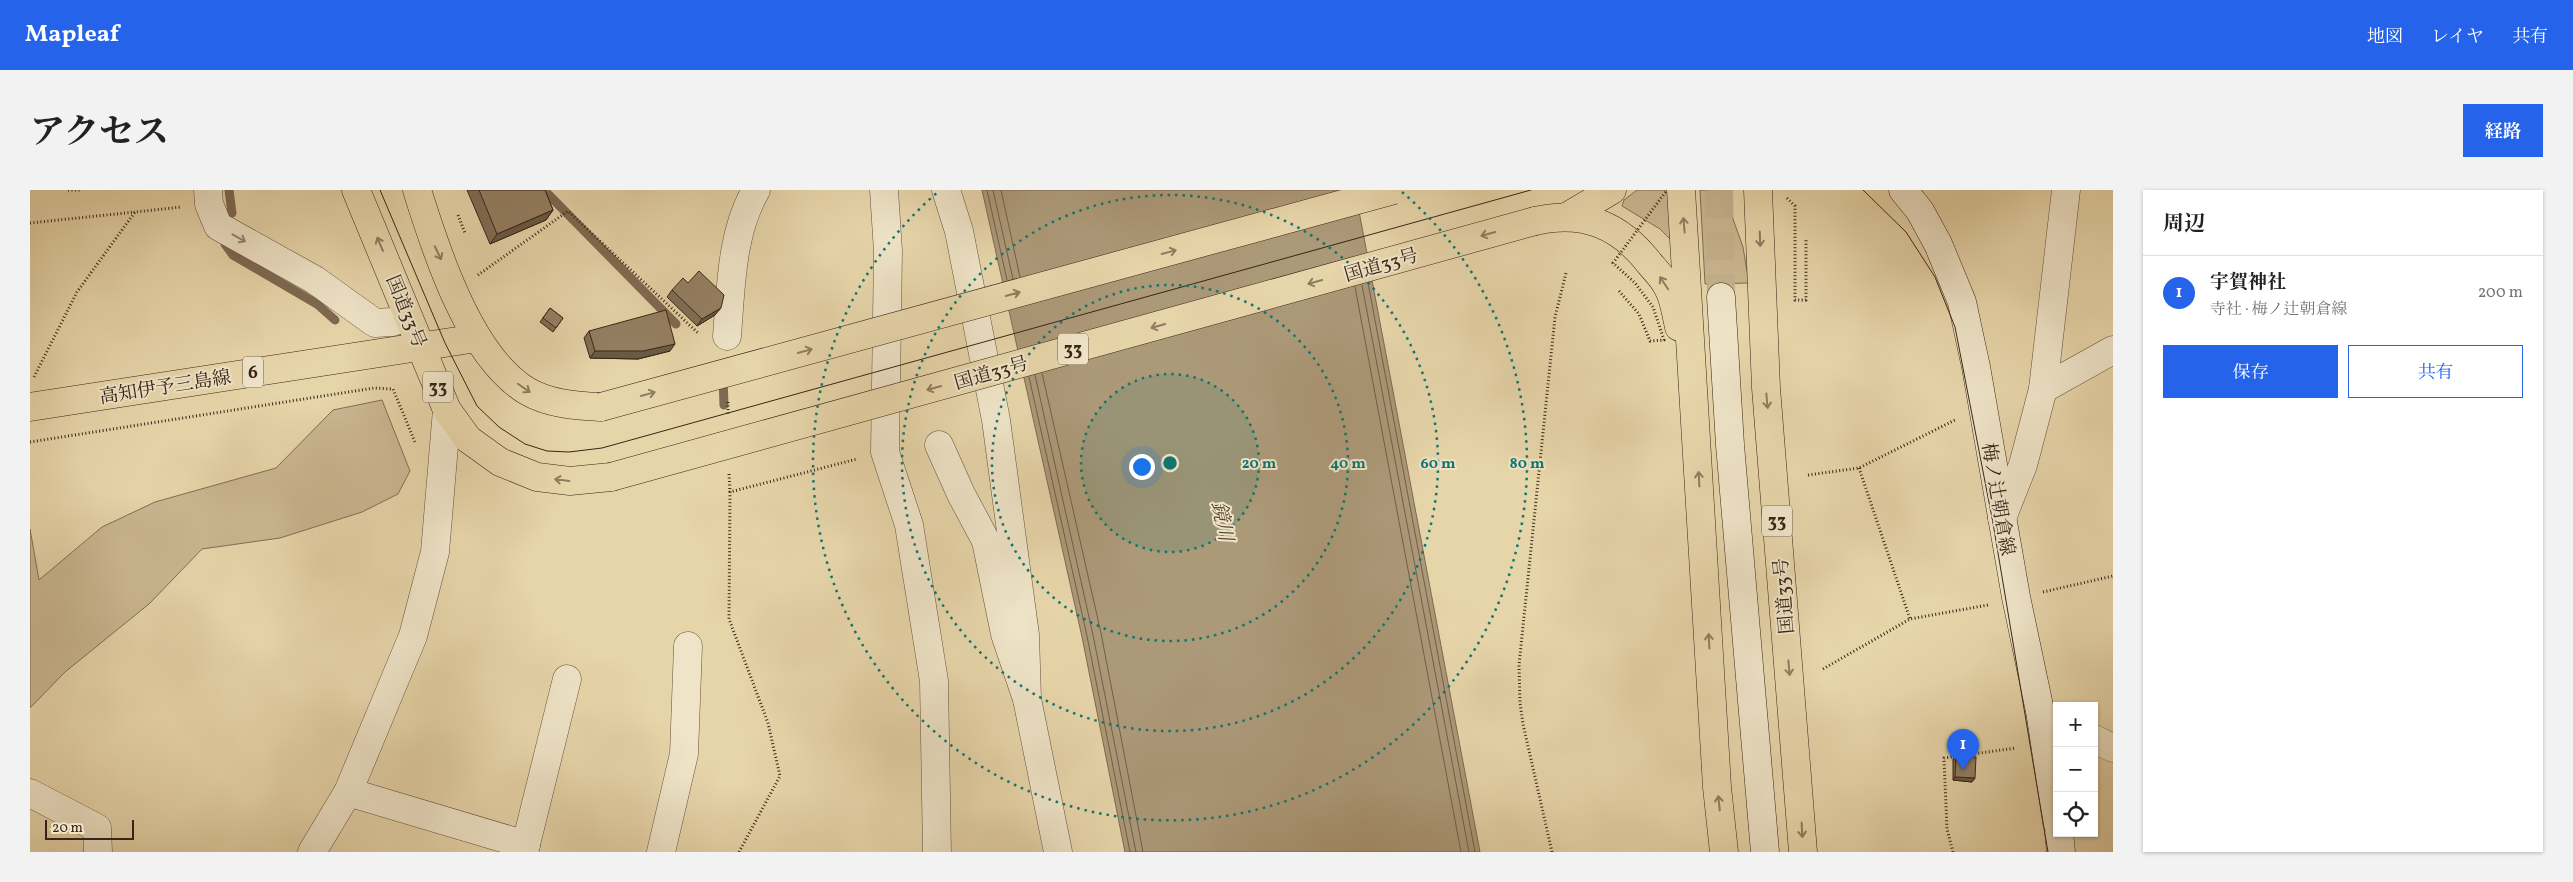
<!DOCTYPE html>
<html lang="ja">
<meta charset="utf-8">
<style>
:root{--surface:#fff;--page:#f2f2f2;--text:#222;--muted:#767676;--line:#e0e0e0;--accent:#2563eb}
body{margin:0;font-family:Vollkorn,"Noto Serif JP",serif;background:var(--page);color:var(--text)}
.controls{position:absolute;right:15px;bottom:15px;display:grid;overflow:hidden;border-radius:0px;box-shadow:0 1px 4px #0004}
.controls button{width:45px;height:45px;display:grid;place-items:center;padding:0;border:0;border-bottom:1px solid var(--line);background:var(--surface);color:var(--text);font:25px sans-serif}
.scale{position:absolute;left:15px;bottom:12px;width:89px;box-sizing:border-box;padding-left:5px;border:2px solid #3a2417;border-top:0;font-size:14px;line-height:18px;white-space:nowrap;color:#3a2417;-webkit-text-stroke:4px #efe4c8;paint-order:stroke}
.you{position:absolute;left:1111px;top:276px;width:18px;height:18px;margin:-12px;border:4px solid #fff;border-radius:50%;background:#1a73e8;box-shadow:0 0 0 8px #1a73e833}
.badge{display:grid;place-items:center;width:32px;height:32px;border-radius:50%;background:var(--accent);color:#fff;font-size:16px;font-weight:700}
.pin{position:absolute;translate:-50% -41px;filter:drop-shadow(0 1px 2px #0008)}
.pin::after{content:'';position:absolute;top:26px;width:18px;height:15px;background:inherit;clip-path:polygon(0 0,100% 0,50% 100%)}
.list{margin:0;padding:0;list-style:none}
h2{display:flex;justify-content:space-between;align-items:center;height:65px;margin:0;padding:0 20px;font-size:21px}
h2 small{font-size:16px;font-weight:400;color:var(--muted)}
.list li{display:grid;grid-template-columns:32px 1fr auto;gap:15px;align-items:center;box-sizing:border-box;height:75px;padding:0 20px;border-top:1px solid var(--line)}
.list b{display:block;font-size:19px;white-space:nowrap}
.list p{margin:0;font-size:16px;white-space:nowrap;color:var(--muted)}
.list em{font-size:16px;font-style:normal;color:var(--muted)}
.actions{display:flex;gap:10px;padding:15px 20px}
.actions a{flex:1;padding:11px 0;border:1px solid var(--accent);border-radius:0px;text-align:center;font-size:18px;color:var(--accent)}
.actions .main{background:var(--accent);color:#fff}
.icon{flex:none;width:28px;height:28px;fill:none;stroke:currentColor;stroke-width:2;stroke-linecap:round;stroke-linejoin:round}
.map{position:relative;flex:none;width:2083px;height:662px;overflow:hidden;border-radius:0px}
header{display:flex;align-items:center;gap:30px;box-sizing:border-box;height:70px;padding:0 25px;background:var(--accent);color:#fff}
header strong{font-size:24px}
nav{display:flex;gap:28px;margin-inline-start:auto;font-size:18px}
.intro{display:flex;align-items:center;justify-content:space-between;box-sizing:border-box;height:120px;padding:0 30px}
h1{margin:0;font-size:35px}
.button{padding:12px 22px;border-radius:0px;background:var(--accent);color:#fff;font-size:18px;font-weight:700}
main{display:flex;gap:30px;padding:0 30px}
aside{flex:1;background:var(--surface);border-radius:0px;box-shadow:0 1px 4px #0004}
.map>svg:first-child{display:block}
</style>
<header>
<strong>Mapleaf</strong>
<nav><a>地図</a><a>レイヤ</a><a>共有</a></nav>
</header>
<div class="intro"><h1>アクセス</h1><a class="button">経路</a></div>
<main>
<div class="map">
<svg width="2083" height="662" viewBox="0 0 2083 662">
<rect width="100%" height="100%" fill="#e7d5aa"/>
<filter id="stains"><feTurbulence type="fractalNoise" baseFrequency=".004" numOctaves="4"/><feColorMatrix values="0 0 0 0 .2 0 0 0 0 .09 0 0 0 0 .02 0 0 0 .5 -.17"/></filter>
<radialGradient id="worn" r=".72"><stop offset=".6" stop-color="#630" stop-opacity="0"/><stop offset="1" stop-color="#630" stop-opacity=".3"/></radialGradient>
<!-- green -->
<g fill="#cab791" stroke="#826e54">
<polygon points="1607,0 1641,0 1642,51 1630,39 1592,16 1594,10"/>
<polygon points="1670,0 1693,1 1713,57 1719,93 1675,94"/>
<polygon points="352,210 380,281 368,304 332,322 250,348 172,359 119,414 35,482 0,518 0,339 9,390 72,337 125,312 246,278 303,220"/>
</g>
<!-- water -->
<polygon fill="#ac9978" stroke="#7e6a51" points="952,0 1325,0 1450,662 1095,662 1052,447"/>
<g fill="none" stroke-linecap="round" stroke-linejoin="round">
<!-- shore -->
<g stroke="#735e48" stroke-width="1">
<polyline points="957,0 977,90"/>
<polyline points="963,0 983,89"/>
<polyline points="971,0 990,87"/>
<polyline points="1338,93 1445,662"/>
<polyline points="1332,95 1439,662"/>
<polyline points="1325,97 1431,662"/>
<polyline points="1012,183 1071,443 1113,662"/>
<polyline points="1005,185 1063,445 1106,662"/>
<polyline points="999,187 1057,446 1100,662"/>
</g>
<!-- stream -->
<g stroke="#7e6a51" stroke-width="9">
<polyline points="199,0 202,23"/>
<polyline points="514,0 646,134"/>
<polyline points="195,54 203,65 287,114 305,130"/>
<polyline points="693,187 694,215"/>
</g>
<!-- secondary-tunnel -->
<polyline stroke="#c4b28d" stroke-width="28" stroke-dasharray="28 14" stroke-linecap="butt" points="1689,0 1691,107"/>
<!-- minor casing -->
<g stroke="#65503c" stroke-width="29">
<g id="minor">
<polyline points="178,0 179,14 188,36 285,90 345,133 362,132 377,127"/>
<polyline points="854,0 858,61 855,262 879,335 904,491 907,662"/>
<polyline points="916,0 929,41 966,230 995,445 997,509"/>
<path d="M 697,146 C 701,98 701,43 726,0"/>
<polyline points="2013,199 2083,160"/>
<polyline points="909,255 931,304 956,351 975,444 997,509 1028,662"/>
<polyline points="1972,328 1993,275 2013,199 2036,0"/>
<polyline points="2064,549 2083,558"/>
<polyline points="318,602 496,655"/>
<polyline points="0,603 67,638 68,662"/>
<polyline points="282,662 318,602 383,446 405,362 417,220"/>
<polyline points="494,662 537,489"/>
<polyline points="631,662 654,564 658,456"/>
</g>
</g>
<!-- secondary casing -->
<g stroke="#3a2417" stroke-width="29">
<g id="secondary">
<polyline points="1873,0 1890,21 1908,54 1932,112 1946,177 1986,407 2010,521 2027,632"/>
<polyline points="1691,107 1700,255 1735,662"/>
<polyline points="2029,643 2031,662"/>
</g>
</g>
<!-- primary casing -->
<g stroke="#3a2417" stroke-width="29">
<polyline id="primary" points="0,217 447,148"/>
</g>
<!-- trunk casing -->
<g stroke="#3a2417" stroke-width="29">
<g id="trunk">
<polyline points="326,0 417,220 438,249 470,272 507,287 540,291 581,287"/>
<path d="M 387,0 C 406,61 440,167 497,201 C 519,214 547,216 571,217"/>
<polyline points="1651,0 1687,597 1694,662"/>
<polyline points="1728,0 1736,198 1773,662"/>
<polyline points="1538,26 1582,0"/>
<path d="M 1505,31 C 1554,20 1590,35 1620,74 C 1626,81 1633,88 1637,96 C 1644,107 1646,124 1649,137"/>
</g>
</g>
<!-- path -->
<g stroke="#3a2417" stroke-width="3" stroke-dasharray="1 2.5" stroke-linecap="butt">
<polyline points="38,0 50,0"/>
<polyline points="1757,8 1765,16 1765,110 1776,110 1776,48"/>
<polyline points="428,25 435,43"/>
<polyline points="0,33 105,22"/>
<polyline points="448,85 538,21 668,143"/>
<polyline points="4,187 47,102 105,22 151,17"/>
<polyline points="698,212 698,225"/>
<polyline points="0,252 344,198 363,199 385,252"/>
<polyline points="1829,278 1880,429"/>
<polyline points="699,284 700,302"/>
<polyline points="1778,285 1829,278 1925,230"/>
<polyline points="2013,402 2083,386"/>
<polyline points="1793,479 1880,429 1958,415"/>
<polyline points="709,662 750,586 738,533 699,429 700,302 827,269"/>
<polyline points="1522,662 1493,534 1490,513 1489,475 1525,127 1536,83"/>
<polyline points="1923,662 1917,639 1914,568 1986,558"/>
</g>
<!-- minor -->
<use href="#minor" stroke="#efe4c8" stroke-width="28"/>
<!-- secondary -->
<use href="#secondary" stroke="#efe4c8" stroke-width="28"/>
<!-- primary -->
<use href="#primary" stroke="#e7d5aa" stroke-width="28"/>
<!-- trunk -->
<use href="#trunk" stroke="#e7d5aa" stroke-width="28"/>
<!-- tram -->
<g stroke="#3a2417" stroke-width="1">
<polyline points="350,0 415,153 447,216 469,237 495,254 517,261 539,262 572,258 1501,0"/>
<polyline points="1833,0 1876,42 1905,87 1925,137 1963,333 2018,662"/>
</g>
<!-- trunk-bridge casing -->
<g stroke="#3a2417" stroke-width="29" stroke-linecap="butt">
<g id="trunk-bridge">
<polyline points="571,217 1364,0"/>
<polyline points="581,287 1505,31"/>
</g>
</g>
<!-- path-bridge -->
<polyline stroke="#3a2417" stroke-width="3" stroke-dasharray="1 2.5" stroke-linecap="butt" points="1589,101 1609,124 1620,151 1634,150 1623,117 1605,93 1583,73 1637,0"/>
<!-- trunk-bridge -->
<use href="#trunk-bridge" stroke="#e7d5aa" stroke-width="28"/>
</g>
<!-- wall -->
<g fill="#7f6e55" stroke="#3a2417">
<polygon points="437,0 515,0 523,20 516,30 460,54"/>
<polygon points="642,100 685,125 667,136 637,107"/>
<polygon points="520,118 533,128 523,142 510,132"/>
<polygon points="559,141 640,161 608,169 560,168 554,148"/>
<polygon points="1926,566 1945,588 1942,592 1923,590 1923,569"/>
</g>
<!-- shaded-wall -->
<g fill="#685a45" stroke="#3a2417">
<polygon points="523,20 516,30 460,54 467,44"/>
<polygon points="691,118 685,125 667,136 672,129"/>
<polygon points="645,154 640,161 608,169 560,168 565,161"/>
<polygon points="1925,587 1945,588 1942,592 1923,590"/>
</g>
<!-- building -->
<g fill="#948063" stroke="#3a2417">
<polygon points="449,0 515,0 523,20 467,44"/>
<polygon points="669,81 694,105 691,118 672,129 642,100 653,88 658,93"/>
<polygon points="520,118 533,128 526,138 513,128"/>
<polygon points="636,120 645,154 613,161 565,161 559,141"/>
<polygon points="1926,566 1946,567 1945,588 1925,587"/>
</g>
<!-- one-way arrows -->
<defs><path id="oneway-shaft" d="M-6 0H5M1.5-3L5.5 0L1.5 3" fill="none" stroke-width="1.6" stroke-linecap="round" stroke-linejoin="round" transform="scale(1.25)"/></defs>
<g stroke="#907c60">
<use href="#oneway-shaft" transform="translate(1654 35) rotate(-95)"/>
<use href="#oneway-shaft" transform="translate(1458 44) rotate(164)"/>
<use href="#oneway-shaft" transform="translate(1730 49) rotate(88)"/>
<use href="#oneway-shaft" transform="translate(350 54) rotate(-113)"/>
<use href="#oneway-shaft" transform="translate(1139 62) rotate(-15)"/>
<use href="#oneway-shaft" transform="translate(408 63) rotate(65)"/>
<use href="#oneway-shaft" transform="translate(1285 92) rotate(164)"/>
<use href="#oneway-shaft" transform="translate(1634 93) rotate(-124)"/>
<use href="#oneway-shaft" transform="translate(983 104) rotate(-15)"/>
<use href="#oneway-shaft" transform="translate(1128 136) rotate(164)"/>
<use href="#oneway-shaft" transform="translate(775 161) rotate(-15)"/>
<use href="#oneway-shaft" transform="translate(494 198) rotate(35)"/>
<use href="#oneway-shaft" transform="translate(904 198) rotate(164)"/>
<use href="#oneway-shaft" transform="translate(618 204) rotate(-15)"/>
<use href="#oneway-shaft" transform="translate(1737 211) rotate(85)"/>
<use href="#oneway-shaft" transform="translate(1669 289) rotate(-93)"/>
<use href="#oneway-shaft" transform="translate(532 290) rotate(-173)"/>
<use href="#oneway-shaft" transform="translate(1679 451) rotate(-93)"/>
<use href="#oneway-shaft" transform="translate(1759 478) rotate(85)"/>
<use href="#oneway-shaft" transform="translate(1689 613) rotate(-96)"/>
<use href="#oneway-shaft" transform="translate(1772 640) rotate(87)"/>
</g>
<use stroke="#948470" href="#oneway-shaft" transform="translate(209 48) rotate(29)"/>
<!-- distance rings -->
<circle cx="1140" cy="273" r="89" fill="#0f766e" fill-opacity=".12"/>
<g fill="none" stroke="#0f766e" stroke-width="2.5" stroke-dasharray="2.5 5">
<circle cx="1140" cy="273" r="89"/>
<circle cx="1140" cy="273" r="178"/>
<circle cx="1140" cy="273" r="268"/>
<path d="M1372 2A357 357 0 1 1 908 2"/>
</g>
<g text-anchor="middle" stroke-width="4" stroke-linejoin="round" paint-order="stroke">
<!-- shield labels -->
<g fill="#efe4c8" stroke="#705e4c" stroke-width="1">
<rect x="1028" y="143.5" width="30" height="31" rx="4"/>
<rect x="213" y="166.5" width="20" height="31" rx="4"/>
<rect x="393" y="181.5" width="30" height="31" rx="4"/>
<rect x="1732" y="315.5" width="30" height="31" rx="4"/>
</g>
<g font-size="18" font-weight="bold" fill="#3a2417">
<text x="1043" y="165">33</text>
<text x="223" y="188">6</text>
<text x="408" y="203">33</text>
<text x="1747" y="337">33</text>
</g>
<!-- street labels -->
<g font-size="19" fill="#3a2417" stroke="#efe4c8">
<text transform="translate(1351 74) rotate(-16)" y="7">国道33号</text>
<text transform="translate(377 121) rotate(68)" y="7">国道33号</text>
<text transform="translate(961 182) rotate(-16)" y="7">国道33号</text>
<text transform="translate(135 196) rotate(-9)" y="7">高知伊予三島線</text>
<text transform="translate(1969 309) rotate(80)" y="7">梅ノ辻朝倉線</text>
<text transform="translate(1753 406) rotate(-95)" y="7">国道33号</text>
</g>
<!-- water labels -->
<g font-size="20" font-style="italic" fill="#5c4734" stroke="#efe4c8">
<text transform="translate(1193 331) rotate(79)" y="7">鏡川</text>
</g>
</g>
<circle cx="1140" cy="273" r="8" fill="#0f766e" stroke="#efe4c8" stroke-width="2.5"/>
<g font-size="15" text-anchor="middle" font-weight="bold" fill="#0f766e" stroke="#efe4c8" stroke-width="4" stroke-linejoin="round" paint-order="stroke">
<text x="1229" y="278">20 m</text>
<text x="1318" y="278">40 m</text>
<text x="1408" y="278">60 m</text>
<text x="1497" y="278">80 m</text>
</g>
<rect width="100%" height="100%" filter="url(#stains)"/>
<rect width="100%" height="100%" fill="url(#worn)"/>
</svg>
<div class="controls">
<button>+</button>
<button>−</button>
<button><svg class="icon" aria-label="locate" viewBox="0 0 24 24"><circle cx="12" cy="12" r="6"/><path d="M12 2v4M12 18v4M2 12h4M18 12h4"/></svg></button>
</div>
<div class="scale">20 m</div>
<div class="you"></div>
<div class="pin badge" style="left:1933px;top:580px">1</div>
</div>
<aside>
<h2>周辺<small></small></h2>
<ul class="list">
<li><span class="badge">1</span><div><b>宇賀神社</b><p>寺社 · 梅ノ辻朝倉線</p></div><em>200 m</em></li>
</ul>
<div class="actions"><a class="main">保存</a><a>共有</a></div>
</aside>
</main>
